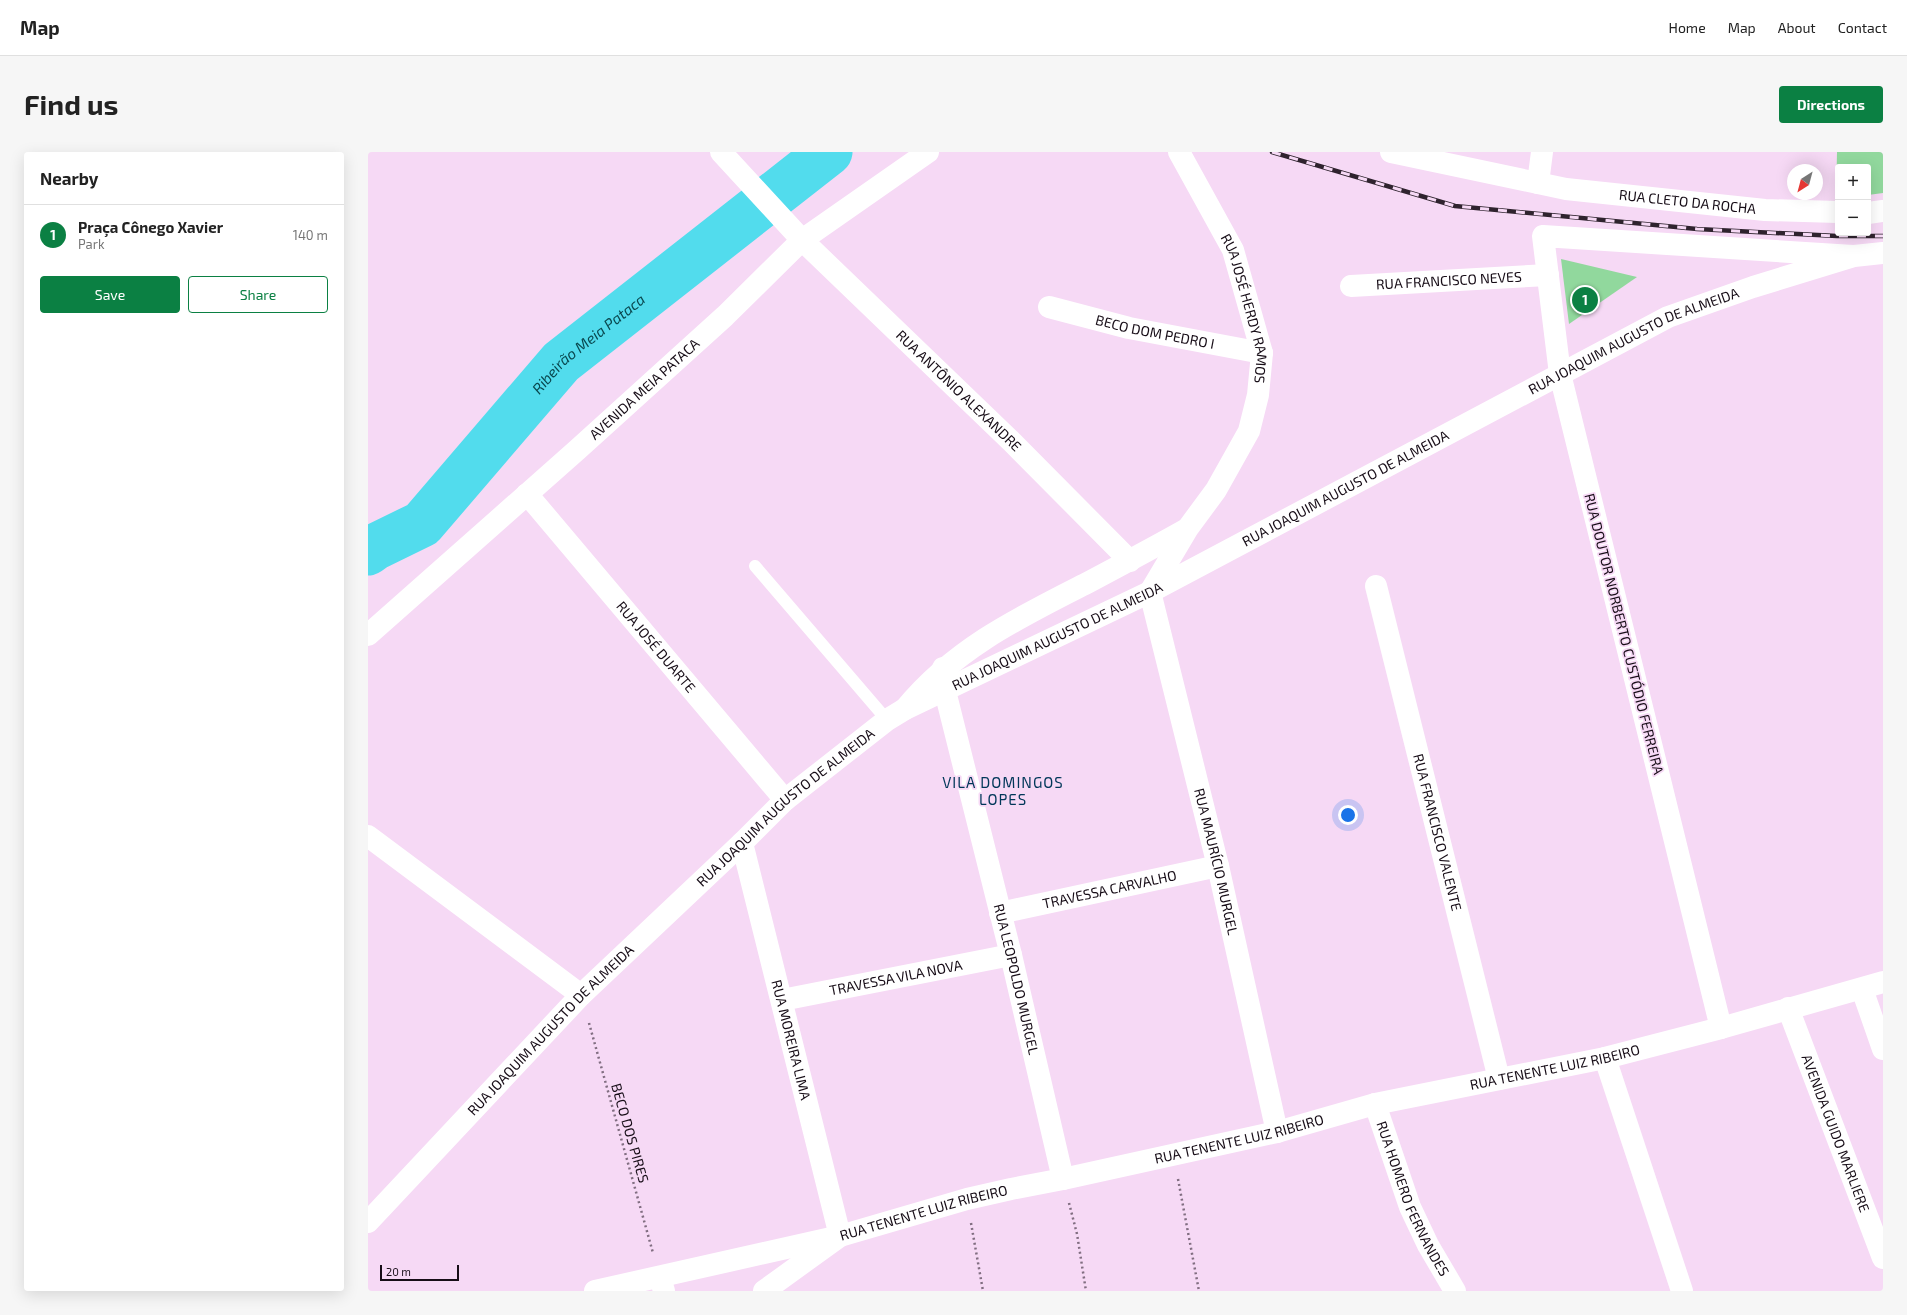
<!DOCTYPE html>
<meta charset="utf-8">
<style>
:root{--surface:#fff;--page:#f6f6f6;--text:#222;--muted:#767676;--line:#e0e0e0;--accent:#0b8043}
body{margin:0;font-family:"Exo 2",sans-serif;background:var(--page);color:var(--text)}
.controls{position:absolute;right:12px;top:12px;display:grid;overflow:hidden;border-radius:4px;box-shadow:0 4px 16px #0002}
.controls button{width:36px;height:36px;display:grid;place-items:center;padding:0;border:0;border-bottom:1px solid var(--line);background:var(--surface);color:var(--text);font:20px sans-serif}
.compass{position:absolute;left:1419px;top:12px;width:36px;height:36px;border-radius:50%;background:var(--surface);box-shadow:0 4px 16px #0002;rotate:216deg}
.scale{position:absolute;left:12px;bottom:10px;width:79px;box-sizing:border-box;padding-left:4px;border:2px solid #170d17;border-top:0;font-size:11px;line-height:14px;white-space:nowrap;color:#170d17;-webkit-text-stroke:3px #f6d9f5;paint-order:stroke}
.you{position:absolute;left:980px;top:663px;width:14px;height:14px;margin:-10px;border:3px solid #fff;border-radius:50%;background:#1a73e8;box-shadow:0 0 0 6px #1a73e833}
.badge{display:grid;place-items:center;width:26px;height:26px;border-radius:50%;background:var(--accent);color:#fff;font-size:13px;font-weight:700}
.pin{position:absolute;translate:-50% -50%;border:2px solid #fff;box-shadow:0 1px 4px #0006}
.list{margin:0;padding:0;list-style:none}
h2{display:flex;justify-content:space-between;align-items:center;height:52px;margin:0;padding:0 16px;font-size:17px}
h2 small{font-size:13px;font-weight:400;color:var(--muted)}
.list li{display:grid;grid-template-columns:26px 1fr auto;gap:12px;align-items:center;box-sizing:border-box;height:60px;padding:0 16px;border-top:1px solid var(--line)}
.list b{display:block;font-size:15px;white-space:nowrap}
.list p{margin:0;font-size:13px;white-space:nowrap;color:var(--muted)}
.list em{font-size:13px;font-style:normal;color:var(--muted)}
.actions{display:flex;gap:8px;padding:12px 16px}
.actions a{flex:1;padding:9px 0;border:1px solid var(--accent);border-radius:4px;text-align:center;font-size:14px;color:var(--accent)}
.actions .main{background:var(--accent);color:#fff}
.map{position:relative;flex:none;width:1515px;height:1139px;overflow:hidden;border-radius:4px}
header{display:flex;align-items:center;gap:24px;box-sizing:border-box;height:56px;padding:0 20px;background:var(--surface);border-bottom:1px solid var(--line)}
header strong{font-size:19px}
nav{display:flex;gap:22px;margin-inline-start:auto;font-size:14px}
.intro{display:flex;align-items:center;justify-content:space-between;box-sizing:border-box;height:96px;padding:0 24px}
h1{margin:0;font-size:28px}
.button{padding:10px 18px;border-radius:4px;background:var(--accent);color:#fff;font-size:14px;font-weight:700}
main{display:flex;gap:24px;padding:0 24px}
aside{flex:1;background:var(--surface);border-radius:4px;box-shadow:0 4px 16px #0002}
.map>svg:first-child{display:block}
</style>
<header>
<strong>Map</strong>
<nav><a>Home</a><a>Map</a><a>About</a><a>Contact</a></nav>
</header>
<div class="intro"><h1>Find us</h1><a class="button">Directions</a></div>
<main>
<aside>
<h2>Nearby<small></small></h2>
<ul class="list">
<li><span class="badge">1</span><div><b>Praça Cônego Xavier</b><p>Park</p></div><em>140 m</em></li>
</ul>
<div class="actions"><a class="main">Save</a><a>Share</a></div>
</aside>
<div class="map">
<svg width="1515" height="1139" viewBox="0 0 1515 1139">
<rect width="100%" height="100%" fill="#f6d9f5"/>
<!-- green -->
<g fill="#91d89d">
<polygon points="1469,0 1515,0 1515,41 1500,43 1500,15 1470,15 1470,47 1468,47"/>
<polygon points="1193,107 1269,125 1201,172"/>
</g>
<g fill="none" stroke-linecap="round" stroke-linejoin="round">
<!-- river -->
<path stroke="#52dced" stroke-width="47" id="s1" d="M 0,400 L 7,395 L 54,372 L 193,210 L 461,0"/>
<!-- path -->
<g stroke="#816e81" stroke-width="2.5" stroke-dasharray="2 3" stroke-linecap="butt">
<polyline points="221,871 285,1101"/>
<polyline points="810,1027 831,1139"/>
<polyline points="701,1051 709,1082 718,1139"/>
<polyline points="603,1071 615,1139"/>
</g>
<!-- service -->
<polyline stroke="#fff" stroke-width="12" points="387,414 519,568"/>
<!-- minor -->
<g stroke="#fff" stroke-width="22">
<path id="s2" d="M 353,0 L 434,88 L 643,289 L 762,409"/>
<path id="s3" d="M 811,0 L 865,98 L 894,201 L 890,243 L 881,279 L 848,338 L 820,376 L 782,440 L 850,714 L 909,980"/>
<path id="s4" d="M 1023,0 L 1198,37 L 1397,58 L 1470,60"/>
<polyline points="1170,31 1174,0"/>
<polyline points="1500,61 1515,59"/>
<path id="s5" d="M 983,134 L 1180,123"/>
<path id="s6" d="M 681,155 L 761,176 L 894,201"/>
<path id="s7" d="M 159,342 L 417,648"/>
<path id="s8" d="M 1008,434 L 1131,927"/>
<path id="s9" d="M 0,483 L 209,298 L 357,164 L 434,88 L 560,0"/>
<path id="s10" d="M 575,516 L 577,539 L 643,803 L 695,1027"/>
<path d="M 537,557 C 587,496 652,465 721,430 C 753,413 785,396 817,378"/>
<polyline points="0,684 213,843"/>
<path id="s11" d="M 374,691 L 472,1084 L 396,1139"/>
<path id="s12" d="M 632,761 L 850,714"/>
<path id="s13" d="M 414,848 L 643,803"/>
<polyline points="1353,876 1192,222 1175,84 1485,104"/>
<polyline points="1237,906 1314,1139"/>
<path id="s14" d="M 1007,952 L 1042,1055 L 1060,1093 L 1087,1139"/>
<polyline points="292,1125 296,1139"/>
</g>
<!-- tertiary -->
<g stroke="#fff" stroke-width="22">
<polyline points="1494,837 1515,897"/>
<path id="s15" d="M 1420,856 L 1515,1106"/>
</g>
<!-- secondary -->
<g stroke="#fff" stroke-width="22">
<path id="s16" d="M 0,1070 L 213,843 L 374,691 L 417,648 L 519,568 L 537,557 L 782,440 L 1300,165 L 1385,135 L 1486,104 L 1515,101"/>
<path id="s17" d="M 227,1139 L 472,1084 L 599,1047 L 643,1037 L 695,1027 L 909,980 L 1007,952 L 1237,906 L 1353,876 L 1515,830"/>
</g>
<!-- rail casing -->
<g stroke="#2f232e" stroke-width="4.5">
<polyline id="rail" points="904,0 1087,54 1329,77 1469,84 1515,84"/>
</g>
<!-- rail -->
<use href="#rail" stroke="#f6d9f5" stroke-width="3" stroke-dasharray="9" stroke-linecap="butt"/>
</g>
<g text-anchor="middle" stroke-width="3.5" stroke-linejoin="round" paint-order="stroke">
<!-- street labels -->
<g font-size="14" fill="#170d17" stroke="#f6d9f5">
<text dy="5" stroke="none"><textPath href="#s4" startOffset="301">RUA CLETO DA ROCHA</textPath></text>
<text dy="5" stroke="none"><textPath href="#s5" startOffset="98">RUA FRANCISCO NEVES</textPath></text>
<text dy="5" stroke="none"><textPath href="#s3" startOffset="172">RUA JOSÉ HERDY RAMOS</textPath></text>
<text dy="5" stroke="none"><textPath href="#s6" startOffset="109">BECO DOM PEDRO I</textPath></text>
<text dy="5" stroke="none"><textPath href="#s16" startOffset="1561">RUA JOAQUIM AUGUSTO DE ALMEIDA</textPath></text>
<text dy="5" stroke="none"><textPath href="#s9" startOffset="370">AVENIDA MEIA PATACA</textPath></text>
<text dy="5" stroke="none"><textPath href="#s2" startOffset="337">RUA ANTÔNIO ALEXANDRE</textPath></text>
<text dy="5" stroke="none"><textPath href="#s16" startOffset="1237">RUA JOAQUIM AUGUSTO DE ALMEIDA</textPath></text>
<text transform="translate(1256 482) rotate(76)" y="5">RUA DOUTOR NORBERTO CUSTÓDIO FERREIRA</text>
<text dy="5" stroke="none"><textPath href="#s16" startOffset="913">RUA JOAQUIM AUGUSTO DE ALMEIDA</textPath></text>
<text dy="5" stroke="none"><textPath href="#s7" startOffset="200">RUA JOSÉ DUARTE</textPath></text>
<text dy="5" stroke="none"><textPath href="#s16" startOffset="589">RUA JOAQUIM AUGUSTO DE ALMEIDA</textPath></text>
<text dy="5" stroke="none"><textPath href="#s8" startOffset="254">RUA FRANCISCO VALENTE</textPath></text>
<text dy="5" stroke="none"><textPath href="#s3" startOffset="765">RUA MAURÍCIO MURGEL</textPath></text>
<text dy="5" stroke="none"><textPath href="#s12" startOffset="112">TRAVESSA CARVALHO</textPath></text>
<text dy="5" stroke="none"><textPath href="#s13" startOffset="116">TRAVESSA VILA NOVA</textPath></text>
<text dy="5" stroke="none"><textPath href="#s10" startOffset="320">RUA LEOPOLDO MURGEL</textPath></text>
<text dy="5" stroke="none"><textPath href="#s16" startOffset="265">RUA JOAQUIM AUGUSTO DE ALMEIDA</textPath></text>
<text dy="5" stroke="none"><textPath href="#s11" startOffset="203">RUA MOREIRA LIMA</textPath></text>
<text dy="5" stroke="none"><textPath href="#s17" startOffset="986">RUA TENENTE LUIZ RIBEIRO</textPath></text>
<text transform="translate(262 981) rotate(74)" y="5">BECO DOS PIRES</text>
<text dy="5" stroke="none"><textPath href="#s15" startOffset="134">AVENIDA GUIDO MARLIERE</textPath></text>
<text dy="5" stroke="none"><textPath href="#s17" startOffset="662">RUA TENENTE LUIZ RIBEIRO</textPath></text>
<text dy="5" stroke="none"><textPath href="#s14" startOffset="102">RUA HOMERO FERNANDES</textPath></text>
<text dy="5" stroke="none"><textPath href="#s17" startOffset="338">RUA TENENTE LUIZ RIBEIRO</textPath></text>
</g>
<!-- water labels -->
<g font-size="15" font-style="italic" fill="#0a4950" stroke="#f6d9f5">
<text dy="5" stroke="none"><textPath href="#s1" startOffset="307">Ribeirão Meia Pataca</textPath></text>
</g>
<!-- neighbourhood labels -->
<g font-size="15" letter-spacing="1" fill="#003759" stroke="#f6d9f5">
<text x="635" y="636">VILA DOMINGOS<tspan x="635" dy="17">LOPES</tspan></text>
</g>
</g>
</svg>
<div class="controls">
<button>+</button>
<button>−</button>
</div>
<svg class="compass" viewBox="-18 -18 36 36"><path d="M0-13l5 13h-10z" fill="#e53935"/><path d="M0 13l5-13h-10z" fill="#767676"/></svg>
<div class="scale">20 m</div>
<div class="you"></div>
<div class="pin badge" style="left:1217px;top:148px">1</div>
</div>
</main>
